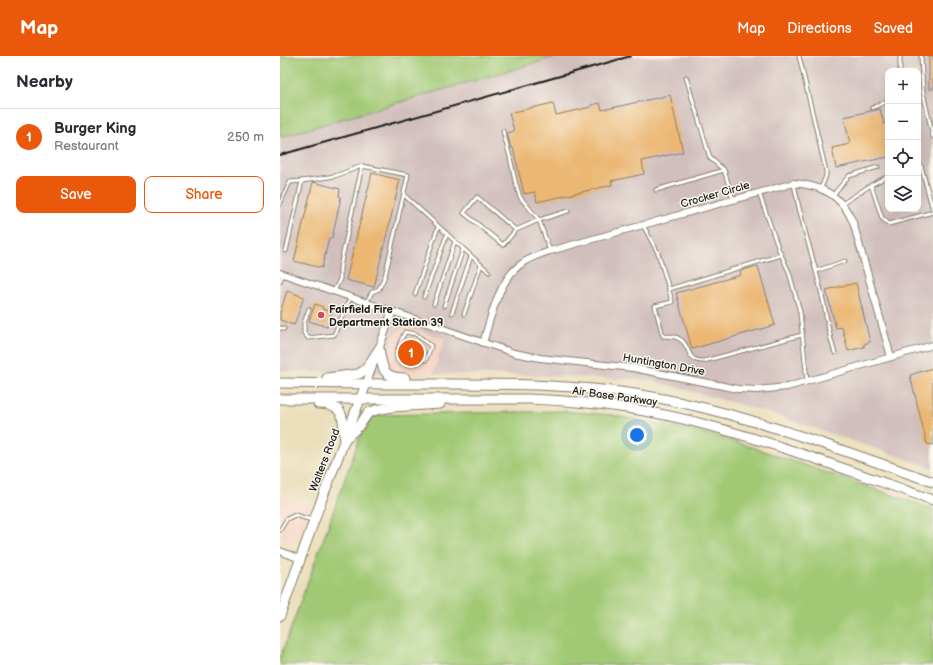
<!DOCTYPE html>
<meta charset="utf-8">
<style>
:root{--surface:#fff;--page:#f2f2f3;--text:#2b2b33;--muted:#7c7c81;--line:#e1e1e2;--accent:#ea580c}
body{margin:0;font-family:"Balsamiq Sans",sans-serif;background:var(--page);color:var(--text)}
.controls{position:absolute;right:12px;top:12px;display:grid;overflow:hidden;border-radius:8px;box-shadow:0 4px 16px #0002}
.controls button{width:36px;height:36px;display:grid;place-items:center;padding:0;border:0;border-bottom:1px solid var(--line);background:var(--surface);color:var(--text);font:20px sans-serif}
.you{position:absolute;left:357px;top:379px;width:14px;height:14px;margin:-10px;border:3px solid #fff;border-radius:50%;background:#1a73e8;box-shadow:0 0 0 6px #1a73e833}
.badge{display:grid;place-items:center;width:26px;height:26px;border-radius:50%;background:var(--accent);color:#fff;font-size:13px;font-weight:700}
.pin{position:absolute;translate:-50% -50%;border:2px solid #fff;box-shadow:0 1px 4px #0006}
.list{margin:0;padding:0;list-style:none}
h2{display:flex;justify-content:space-between;align-items:center;height:52px;margin:0;padding:0 16px;font-size:17px}
h2 small{font-size:13px;font-weight:400;color:var(--muted)}
.list li{display:grid;grid-template-columns:26px 1fr auto;gap:12px;align-items:center;box-sizing:border-box;height:56px;padding:0 16px;border-top:1px solid var(--line)}
.list b{display:block;font-size:15px;white-space:nowrap}
.list p{margin:0;font-size:13px;white-space:nowrap;color:var(--muted)}
.list em{font-size:13px;font-style:normal;color:var(--muted)}
.actions{display:flex;gap:8px;padding:12px 16px}
.actions a{flex:1;padding:9px 0;border:1px solid var(--accent);border-radius:8px;text-align:center;font-size:14px;color:var(--accent)}
.actions .main{background:var(--accent);color:#fff}
.icon{flex:none;width:22px;height:22px;fill:none;stroke:currentColor;stroke-width:2;stroke-linecap:round;stroke-linejoin:round}
.map{position:relative;flex:none;width:653px;height:609px;overflow:hidden}
header{display:flex;align-items:center;gap:24px;box-sizing:border-box;height:56px;padding:0 20px;background:var(--accent);color:#fff}
header strong{font-size:19px}
nav{display:flex;gap:22px;margin-inline-start:auto;font-size:14px}
main{display:flex}
aside{flex:1;background:var(--surface)}
.map>svg:first-child{display:block}
</style>
<header>
<strong>Map</strong>
<nav><a>Map</a><a>Directions</a><a>Saved</a></nav>
</header>
<main>
<aside>
<h2>Nearby<small></small></h2>
<ul class="list">
<li><span class="badge">1</span><div><b>Burger King</b><p>Restaurant</p></div><em>250 m</em></li>
</ul>
<div class="actions"><a class="main">Save</a><a>Share</a></div>
</aside>
<div class="map">
<svg width="653" height="609" viewBox="0 0 653 609">
<rect width="100%" height="100%" fill="#fbf7ec"/>
<filter id="ink" filterUnits="userSpaceOnUse"><feTurbulence type="fractalNoise" baseFrequency=".025" numOctaves="2"/><feDisplacementMap in="SourceGraphic" scale="8" xChannelSelector="R" yChannelSelector="G"/><feConvolveMatrix kernelMatrix="1 2 1 2 8 2 1 2 1" color-interpolation-filters="sRGB"/></filter>
<filter id="wash" filterUnits="userSpaceOnUse"><feTurbulence type="fractalNoise" baseFrequency=".012" numOctaves="4" result="noise"/><feDisplacementMap in="SourceGraphic" scale="16" xChannelSelector="R" yChannelSelector="G"/><feGaussianBlur stdDeviation="0.9" result="paint"/><feColorMatrix in="noise" values="0 0 0 0 0 0 0 0 0 0 0 0 0 0 0 0 0 1.4 0 .05"/><feComposite in="paint" operator="in"/></filter>
<g filter="url(#wash)">
<rect width="100%" height="100%" fill="#ebdfbb"/>
<!-- built -->
<g fill="#f6d2c3">
<polygon points="128,271 165,283 153,318 111,317 108,312 105,306 114,279 122,272"/>
<polygon points="0,440 30,451 21,477 17,483 11,487 4,488 0,486"/>
</g>
<!-- industrial -->
<path fill="#d1bfbd" fill-rule="evenodd" d="M 279,0 L 653,0 L 653,412 L 486,356 L 370,324 L 246,319 L 153,318 L 165,283 L 128,271 L 122,272 L 114,279 L 105,306 L 107,312 L 111,317 L 0,315 L 0,81 ZM 608,15 L 638,15 L 638,153 L 608,153 Z"/>
<!-- green -->
<g fill="#a1c974" stroke="#5e7248">
<polygon points="0,0 279,0 0,81"/>
<polygon points="282,355 332,359 425,377 457,386 653,453 653,609 0,609 0,602 52,459 79,383 88,366 95,360 104,359"/>
</g>
<g id="blocks">
<!-- building -->
<g fill="#ebb773">
<rect x="649" y="0" width="4" height="33"/>
<polygon points="390,39 403,96 362,105 364,118 331,125 332,129 257,146 255,136 244,138 233,92 231,92 227,77 234,75 229,57 273,47 276,59 311,51 311,49 320,47 322,54"/>
<polygon points="600,53 604,68 608,67 608,101 556,112 552,92 570,88 564,61"/>
<polygon points="92,117 120,124 94,231 66,224"/>
<polygon points="33,126 60,133 59,140 61,141 52,182 49,182 42,212 14,205"/>
<polygon points="478,210 495,269 412,293 396,237 461,219 460,215"/>
<polygon points="576,227 590,286 584,288 584,291 568,295 562,271 556,272 546,234"/>
<polygon points="7,235 24,241 14,269 0,264 0,257"/>
<polygon points="35,248 43,251 42,253 52,256 47,271 29,265"/>
<polygon points="127,294 140,294 140,301 127,300"/>
<polygon points="653,312 653,389 647,388 630,319"/>
</g>
</g>
</g>
<g filter="url(#ink)">
<use href="#blocks" fill-opacity="0" stroke="#847e6c" stroke-width="1"/>
<g fill="none" stroke-linecap="round" stroke-linejoin="round">
<!-- service casing -->
<g stroke="#847e6c" stroke-width="5">
<g id="service">
<polyline points="519,0 546,115 546,120 541,132"/>
<polyline points="620,0 620,15"/>
<polyline points="641,0 643,36 653,81"/>
<polyline points="406,21 430,102 444,114"/>
<polyline points="592,52 608,45"/>
<polyline points="223,75 230,101 235,125 240,141 259,164 236,174 223,189 184,157 197,141 236,174"/>
<polyline points="638,111 641,110 653,154"/>
<path d="M 514,127 C 520,165 534,202 542,240 C 547,259 548,278 555,297"/>
<polyline points="591,129 602,162 609,168 653,156"/>
<polyline points="376,134 444,114 453,143"/>
<polyline points="479,137 499,194 509,216 520,256 527,325"/>
<polyline points="124,139 209,216"/>
<polyline points="553,139 569,120 598,111"/>
<polyline points="0,148 10,126 22,125"/>
<polyline points="562,148 591,129 608,120"/>
<path d="M 363,169 L 378,197 L 387,226 L 392,246 L 375,250 L 383,280 C 386,280 392,280 395,281 C 413,286 403,306 424,305 L 522,279"/>
<polyline points="6,195 22,125 55,120 82,110"/>
<polyline points="270,195 259,164 288,155"/>
<polyline points="536,215 565,205"/>
<polyline points="0,225 3,218"/>
<polyline points="389,233 501,199"/>
<polyline points="54,235 60,223 60,211 82,110 128,119 105,220 99,233 92,236 86,247"/>
<polyline points="135,238 158,171"/>
<polyline points="144,241 167,178"/>
<polyline points="154,248 175,185"/>
<polyline points="164,250 183,193"/>
<polyline points="29,253 24,267 24,277 28,282 54,279 70,242"/>
<polyline points="172,257 191,200"/>
<polyline points="184,258 201,209"/>
<polyline points="0,272 4,273"/>
<path d="M 125,276 L 136,278 L 151,290 L 146,304 L 123,303 L 118,301 C 117,292 121,284 125,276 Z"/>
<polyline points="0,474 7,463 15,459 32,464"/>
</g>
</g>
<!-- minor casing -->
<g stroke="#847e6c" stroke-width="8">
<g id="minor">
<polyline points="0,217 234,297 260,302 353,312 458,333 477,334 507,331 653,289"/>
<path d="M 203,287 C 211,261 219,221 244,206 C 252,201 261,198 270,195 L 514,127 C 543,130 561,139 573,166 L 611,301"/>
<polyline points="0,495 20,503"/>
</g>
</g>
<!-- tertiary casing -->
<g stroke="#847e6c" stroke-width="9">
<polyline id="tertiary" points="86,328 112,256"/>
</g>
<!-- primary casing -->
<g stroke="#847e6c" stroke-width="11">
<g id="primary">
<path d="M 99,293 C 103,313 102,322 125,322"/>
<polyline points="47,322 79,318 86,313 99,293"/>
<path d="M 0,327 C 59,328 118,328 178,328 C 237,328 296,329 355,338 C 458,354 555,392 653,426"/>
<path d="M 0,343 L 248,343 C 310,345 374,354 434,371 C 508,391 580,419 653,444"/>
<path d="M 38,348 C 61,348 64,358 64,379"/>
<polyline points="66,382 79,370 88,357 96,354 112,351 160,348"/>
<polyline points="0,560 40,448 86,328"/>
</g>
</g>
<!-- service -->
<use href="#service" stroke="#fff" stroke-width="3"/>
<!-- minor -->
<use href="#minor" stroke="#fff" stroke-width="6"/>
<!-- tertiary -->
<use href="#tertiary" stroke="#fff" stroke-width="7"/>
<!-- primary -->
<use href="#primary" stroke="#fff" stroke-width="9"/>
<!-- rail -->
<polyline stroke="#1c1c1c" stroke-width="2" points="0,99 351,0"/>
</g>
</g>
<!-- markers -->
<circle fill="#d1495b" stroke="#fbf7ec" stroke-width="1.5" cx="41" cy="259" r="4"/>
<g text-anchor="middle" stroke-width="3" stroke-linejoin="round" paint-order="stroke">
<!-- street labels -->
<g font-size="11" fill="#1c1c1c" stroke="#fbf7ec">
<text transform="translate(435 138) rotate(-16)" y="4">Crocker Circle</text>
<text transform="translate(384 308) rotate(10)" y="4">Huntington Drive</text>
<text transform="translate(335 340) rotate(8)" y="4">Air Base Parkway</text>
<text transform="translate(44 404) rotate(-69)" y="4">Walters Road</text>
</g>
<!-- poi labels -->
<g font-size="11" font-weight="bold" fill="#1c1c1c" stroke="#fbf7ec" text-anchor="start">
<text x="49" y="257">Fairfield Fire<tspan x="49" dy="13">Department Station 39</tspan></text>
</g>
</g>
</svg>
<div class="controls">
<button>+</button>
<button>−</button>
<button><svg class="icon" aria-label="locate" viewBox="0 0 24 24"><circle cx="12" cy="12" r="6"/><path d="M12 2v4M12 18v4M2 12h4M18 12h4"/></svg></button>
<button><svg class="icon" aria-label="layers" viewBox="0 0 24 24"><path d="M12 4l9 5-9 5-9-5zM3 14l9 5 9-5"/></svg></button>
</div>
<div class="you"></div>
<div class="pin badge" style="left:131px;top:297px">1</div>
</div>
</main>
